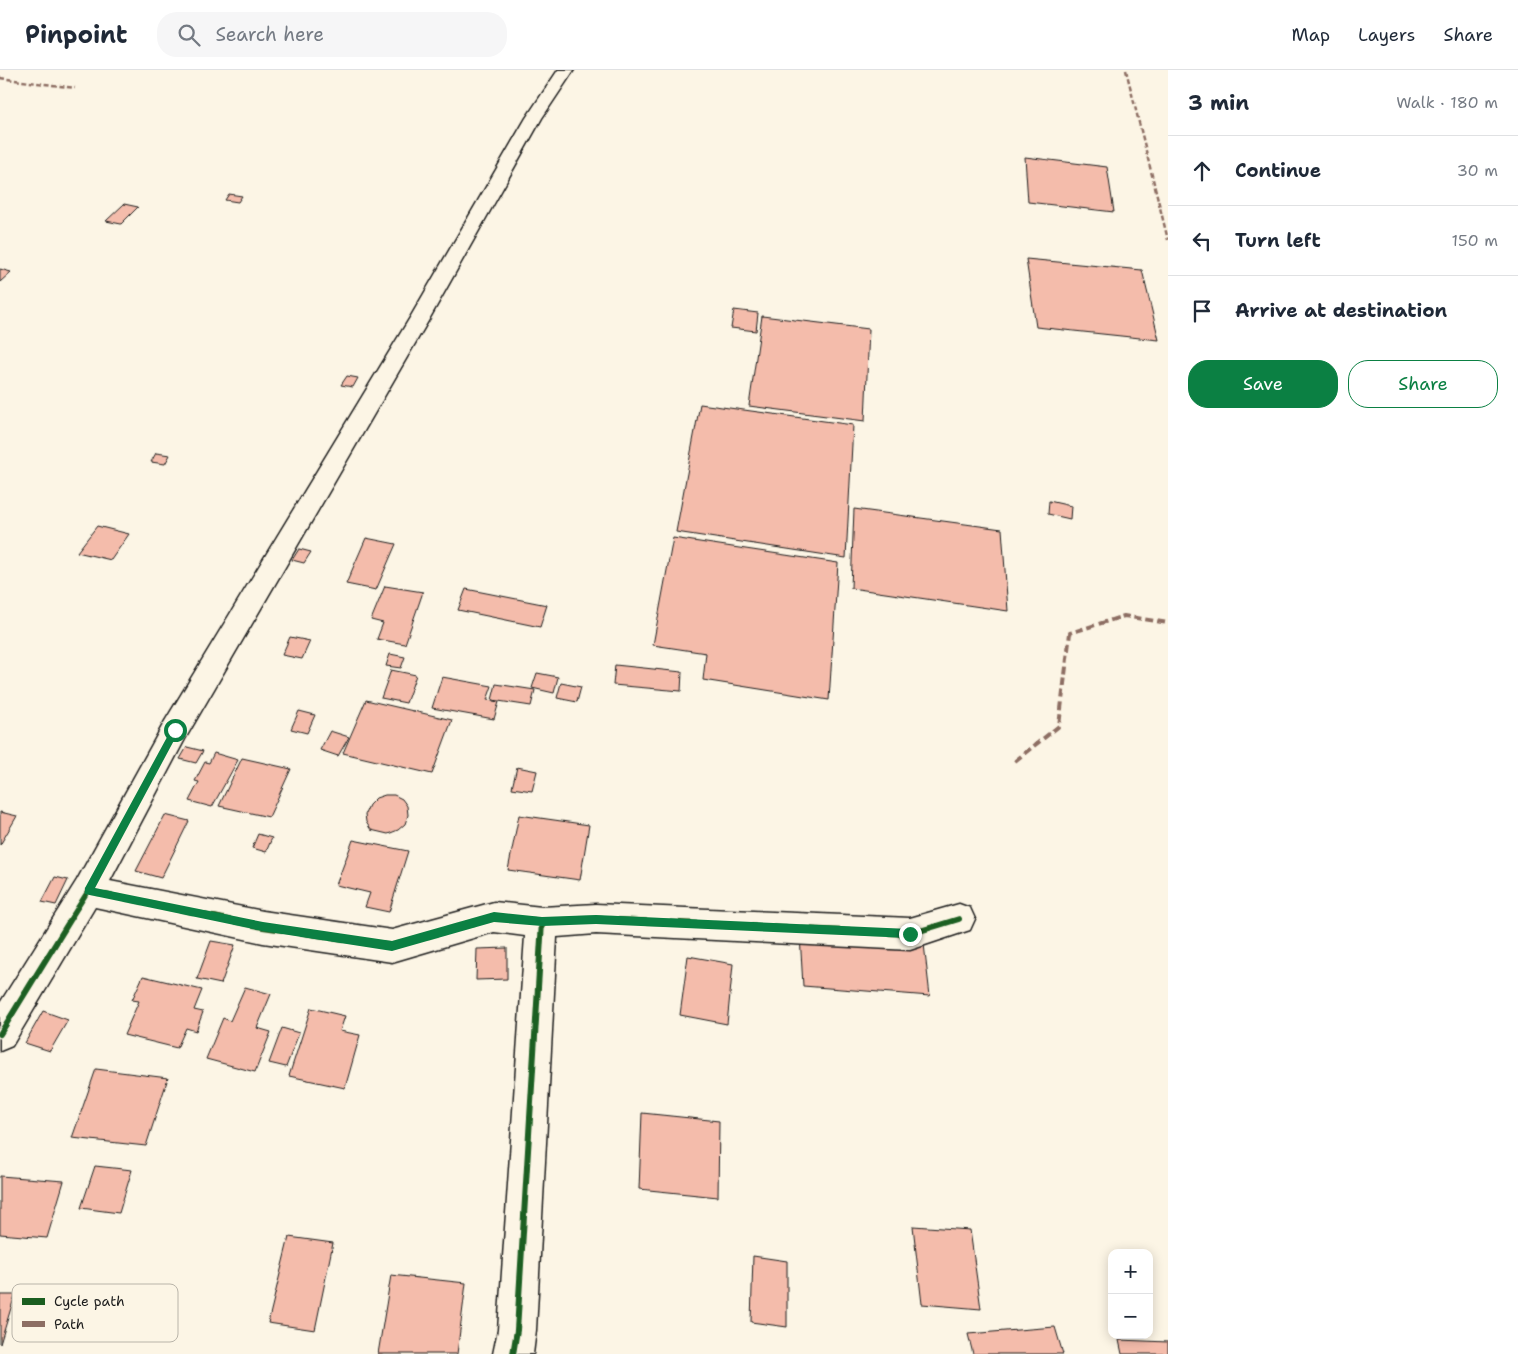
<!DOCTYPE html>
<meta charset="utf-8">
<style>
:root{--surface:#fff;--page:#f6f6f7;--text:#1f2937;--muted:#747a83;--line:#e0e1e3;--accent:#0b8043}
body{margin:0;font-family:"Shantell Sans",sans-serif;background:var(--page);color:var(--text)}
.controls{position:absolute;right:15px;bottom:15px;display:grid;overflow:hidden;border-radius:10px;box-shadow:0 2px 12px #0003}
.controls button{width:45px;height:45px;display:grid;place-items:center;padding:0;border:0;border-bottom:1px solid var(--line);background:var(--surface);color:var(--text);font:25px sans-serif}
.stop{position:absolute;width:15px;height:15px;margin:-11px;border:4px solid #0b8043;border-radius:50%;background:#fff}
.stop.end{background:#0b8043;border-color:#fff;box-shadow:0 1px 5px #0008}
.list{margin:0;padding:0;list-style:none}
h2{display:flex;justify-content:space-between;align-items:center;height:65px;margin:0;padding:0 20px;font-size:21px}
h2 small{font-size:16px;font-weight:400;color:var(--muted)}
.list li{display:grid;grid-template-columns:32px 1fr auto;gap:15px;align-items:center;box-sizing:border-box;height:70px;padding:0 20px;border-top:1px solid var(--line)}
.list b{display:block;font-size:19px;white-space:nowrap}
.list em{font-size:16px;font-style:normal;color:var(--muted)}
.actions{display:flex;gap:10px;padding:15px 20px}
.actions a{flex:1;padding:11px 0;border:1px solid var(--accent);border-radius:20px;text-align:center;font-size:18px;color:var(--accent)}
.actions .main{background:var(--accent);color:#fff}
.icon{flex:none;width:28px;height:28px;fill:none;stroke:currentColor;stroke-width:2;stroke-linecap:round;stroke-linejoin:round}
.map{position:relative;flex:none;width:1168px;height:1284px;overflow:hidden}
header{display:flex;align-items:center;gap:30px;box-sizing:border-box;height:70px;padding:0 25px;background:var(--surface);border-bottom:1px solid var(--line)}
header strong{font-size:24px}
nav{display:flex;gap:28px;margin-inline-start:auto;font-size:18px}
.search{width:350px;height:45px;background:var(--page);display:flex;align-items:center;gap:12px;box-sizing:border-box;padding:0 18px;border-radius:20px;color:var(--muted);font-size:19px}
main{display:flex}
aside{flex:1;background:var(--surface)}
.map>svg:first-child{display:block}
</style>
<header>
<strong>Pinpoint</strong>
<div class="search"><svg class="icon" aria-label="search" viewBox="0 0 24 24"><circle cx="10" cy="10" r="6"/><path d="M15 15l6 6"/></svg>Search here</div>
<nav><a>Map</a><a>Layers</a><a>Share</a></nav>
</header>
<main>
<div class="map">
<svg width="1168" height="1284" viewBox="0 0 1168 1284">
<rect width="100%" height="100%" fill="#fcf5e5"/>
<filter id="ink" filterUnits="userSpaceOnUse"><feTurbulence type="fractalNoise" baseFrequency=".02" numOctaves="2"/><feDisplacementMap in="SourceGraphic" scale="10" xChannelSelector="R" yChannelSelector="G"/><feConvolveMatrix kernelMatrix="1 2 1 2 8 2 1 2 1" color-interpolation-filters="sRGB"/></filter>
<g filter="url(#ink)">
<!-- building -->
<g fill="#f4bcab" stroke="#1c1c1c">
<polygon points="1025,87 1107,97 1114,142 1028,132"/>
<polygon points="229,124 242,126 238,132 225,130"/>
<polygon points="124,134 138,137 121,154 106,151"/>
<polygon points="1026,189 1142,200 1159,270 1036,257"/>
<polygon points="0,199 11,202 0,212"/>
<polygon points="734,240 758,243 756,261 731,258"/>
<polygon points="762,246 869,259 865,351 749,336"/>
<polygon points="347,306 358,308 353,317 341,315"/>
<polygon points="700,334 853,355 846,488 676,462"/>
<polygon points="156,383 170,385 165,394 151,392"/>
<polygon points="1049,431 1071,436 1070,449 1048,444"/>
<polygon points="854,439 1002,459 1008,541 851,518"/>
<polygon points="97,456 129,464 111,490 77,482"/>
<polygon points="366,468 396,474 376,520 346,514"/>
<polygon points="673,468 838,493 829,630 703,610 706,583 653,575"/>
<polygon points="299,479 311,482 304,493 292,490"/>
<polygon points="385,516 423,522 405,574 377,569 383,553 371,550"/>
<polygon points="466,519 547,535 540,557 458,540"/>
<polygon points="290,567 310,571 302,589 282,585"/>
<polygon points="390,584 405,587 401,598 386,596"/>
<polygon points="615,595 682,602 681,621 613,615"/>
<polygon points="391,600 416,605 406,633 381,628"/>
<polygon points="537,603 558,607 554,623 532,618"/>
<polygon points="442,607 492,616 487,630 499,632 494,649 432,638"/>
<polygon points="561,613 581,617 577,632 557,628"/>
<polygon points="496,614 535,620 531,636 492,630"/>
<polygon points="366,630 452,650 432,704 343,683"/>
<polygon points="299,641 315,645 307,663 291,659"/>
<polygon points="330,661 349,667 338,686 320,680"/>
<polygon points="187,677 203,681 196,693 180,689"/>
<polygon points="214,683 238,690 212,737 189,731 199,712 195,711 205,692 209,693"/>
<polygon points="242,688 291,699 269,747 219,736"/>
<polygon points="517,697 537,701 532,721 512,718"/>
<polygon points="385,725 394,725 402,729 407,736 408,745 405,754 398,760 388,764 371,760 366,752 365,744 369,735 376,728"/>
<polygon points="0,742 17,746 0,775"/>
<polygon points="165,745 189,751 161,808 136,801"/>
<polygon points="519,745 589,755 580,810 508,800"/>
<polygon points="258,764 272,768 266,782 252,778"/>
<polygon points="353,770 408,781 389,842 365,837 370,823 336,815"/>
<polygon points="55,807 68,810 56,835 42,832"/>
<polygon points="800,865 924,874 930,926 803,916"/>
<polygon points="211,871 235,875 221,914 197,909"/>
<polygon points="507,878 507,909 476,910 477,879"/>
<polygon points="688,886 733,894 727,954 680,945"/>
<polygon points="143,906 202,920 194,940 203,942 196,961 186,958 177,978 124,965 139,931 132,930"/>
<polygon points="245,917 271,924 257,958 271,962 255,1002 206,989 223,948 230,951"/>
<polygon points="311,938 345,946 340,961 360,965 345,1018 289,1006"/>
<polygon points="43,941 68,950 50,981 25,973"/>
<polygon points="282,958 299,963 286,997 269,993"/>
<polygon points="96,999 168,1008 146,1076 72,1068"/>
<polygon points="642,1043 719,1051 718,1127 639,1119"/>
<polygon points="95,1096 132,1100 119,1143 81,1138"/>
<polygon points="0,1106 64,1111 47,1168 0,1164"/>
<polygon points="913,1156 970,1160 981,1239 922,1234"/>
<polygon points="289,1167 333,1173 315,1260 268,1253"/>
<polygon points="753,1186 787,1191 787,1257 751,1252"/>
<polygon points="391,1205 466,1213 457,1284 378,1284"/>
<polygon points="0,1225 15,1225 0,1274"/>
<polygon points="1055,1257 1063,1284 973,1284 968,1264"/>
<polygon points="1119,1270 1168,1272 1168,1284 1122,1284"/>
</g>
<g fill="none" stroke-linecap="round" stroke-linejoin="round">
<!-- minor casing -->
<g stroke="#1c1c1c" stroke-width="3">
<polygon id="minor" points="558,0 574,0 542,48 431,246 185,669 110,811 263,841 392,860 494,832 542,837 596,834 910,848 959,834 970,838 975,849 970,860 910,880 596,864 557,867 536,1260 533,1284 493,1284 498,1260 525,866 494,862 392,892 263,873 95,837 12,976 0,981 0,933 77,810 165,651 411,246 526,48"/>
</g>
<!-- minor -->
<use href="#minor" fill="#fcf5e5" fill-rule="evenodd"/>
<!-- quiet-far1 -->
<g stroke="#8d6e63" stroke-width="2.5" stroke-dasharray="5 2.5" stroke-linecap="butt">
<polyline points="1126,0 1168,170"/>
<polyline points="0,8 75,18"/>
</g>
<!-- quiet -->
<polyline stroke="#8d6e63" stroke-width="4" stroke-dasharray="8 4" stroke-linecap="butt" points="1015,691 1059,656 1070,563 1124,546 1168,553"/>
<!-- cycleway-far1 casing -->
<g stroke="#fcf5e5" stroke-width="8">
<g id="cycleway-far1">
<polyline points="71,848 88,821 220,848"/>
<polyline points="490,848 504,848"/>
</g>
</g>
<!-- cycleway casing -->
<g stroke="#fcf5e5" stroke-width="9">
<g id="cycleway">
<polyline points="214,847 263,857 392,876 494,847 542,852 596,849 910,864 959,849"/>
<polyline points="0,964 72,847"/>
<polyline points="513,1284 517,1260 542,852"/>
</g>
</g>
<!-- cycleway-far1 -->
<use href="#cycleway-far1" stroke="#1b5e20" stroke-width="5"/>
<!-- cycleway -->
<use href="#cycleway" stroke="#1b5e20" stroke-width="6"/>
</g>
</g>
<!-- route -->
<polygon fill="#0b8043" points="175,657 179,660 178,663 95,818 263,852 392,871 494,842 542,847 596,845 910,859 915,864 910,868 596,854 542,856 494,852 392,881 263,861 85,824 85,818 172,658"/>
<!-- legend -->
<rect x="12" y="1214" width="166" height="58" rx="8" fill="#fcf5e5" stroke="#b9b4a9" stroke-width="1"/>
<rect x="22" y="1228" width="23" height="7" fill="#1b5e20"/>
<rect x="22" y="1251" width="23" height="6" fill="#8d6e63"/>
<g font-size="14" fill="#1c1c1c">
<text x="54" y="1236">Cycle path</text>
<text x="54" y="1259">Path</text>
</g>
</svg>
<div class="controls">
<button>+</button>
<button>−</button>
</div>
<div class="stop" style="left:175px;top:660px"></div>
<div class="stop end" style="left:910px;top:864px"></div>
</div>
<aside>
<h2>3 min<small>Walk · 180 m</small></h2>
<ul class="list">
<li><svg class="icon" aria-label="ahead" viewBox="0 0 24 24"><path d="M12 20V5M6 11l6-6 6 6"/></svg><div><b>Continue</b></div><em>30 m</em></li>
<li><svg class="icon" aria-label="left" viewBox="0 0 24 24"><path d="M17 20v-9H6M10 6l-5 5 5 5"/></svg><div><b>Turn left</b></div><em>150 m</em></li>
<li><svg class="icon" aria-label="arrive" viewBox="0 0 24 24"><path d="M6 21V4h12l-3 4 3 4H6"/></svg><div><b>Arrive at destination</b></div></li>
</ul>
<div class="actions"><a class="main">Save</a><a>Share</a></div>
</aside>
</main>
